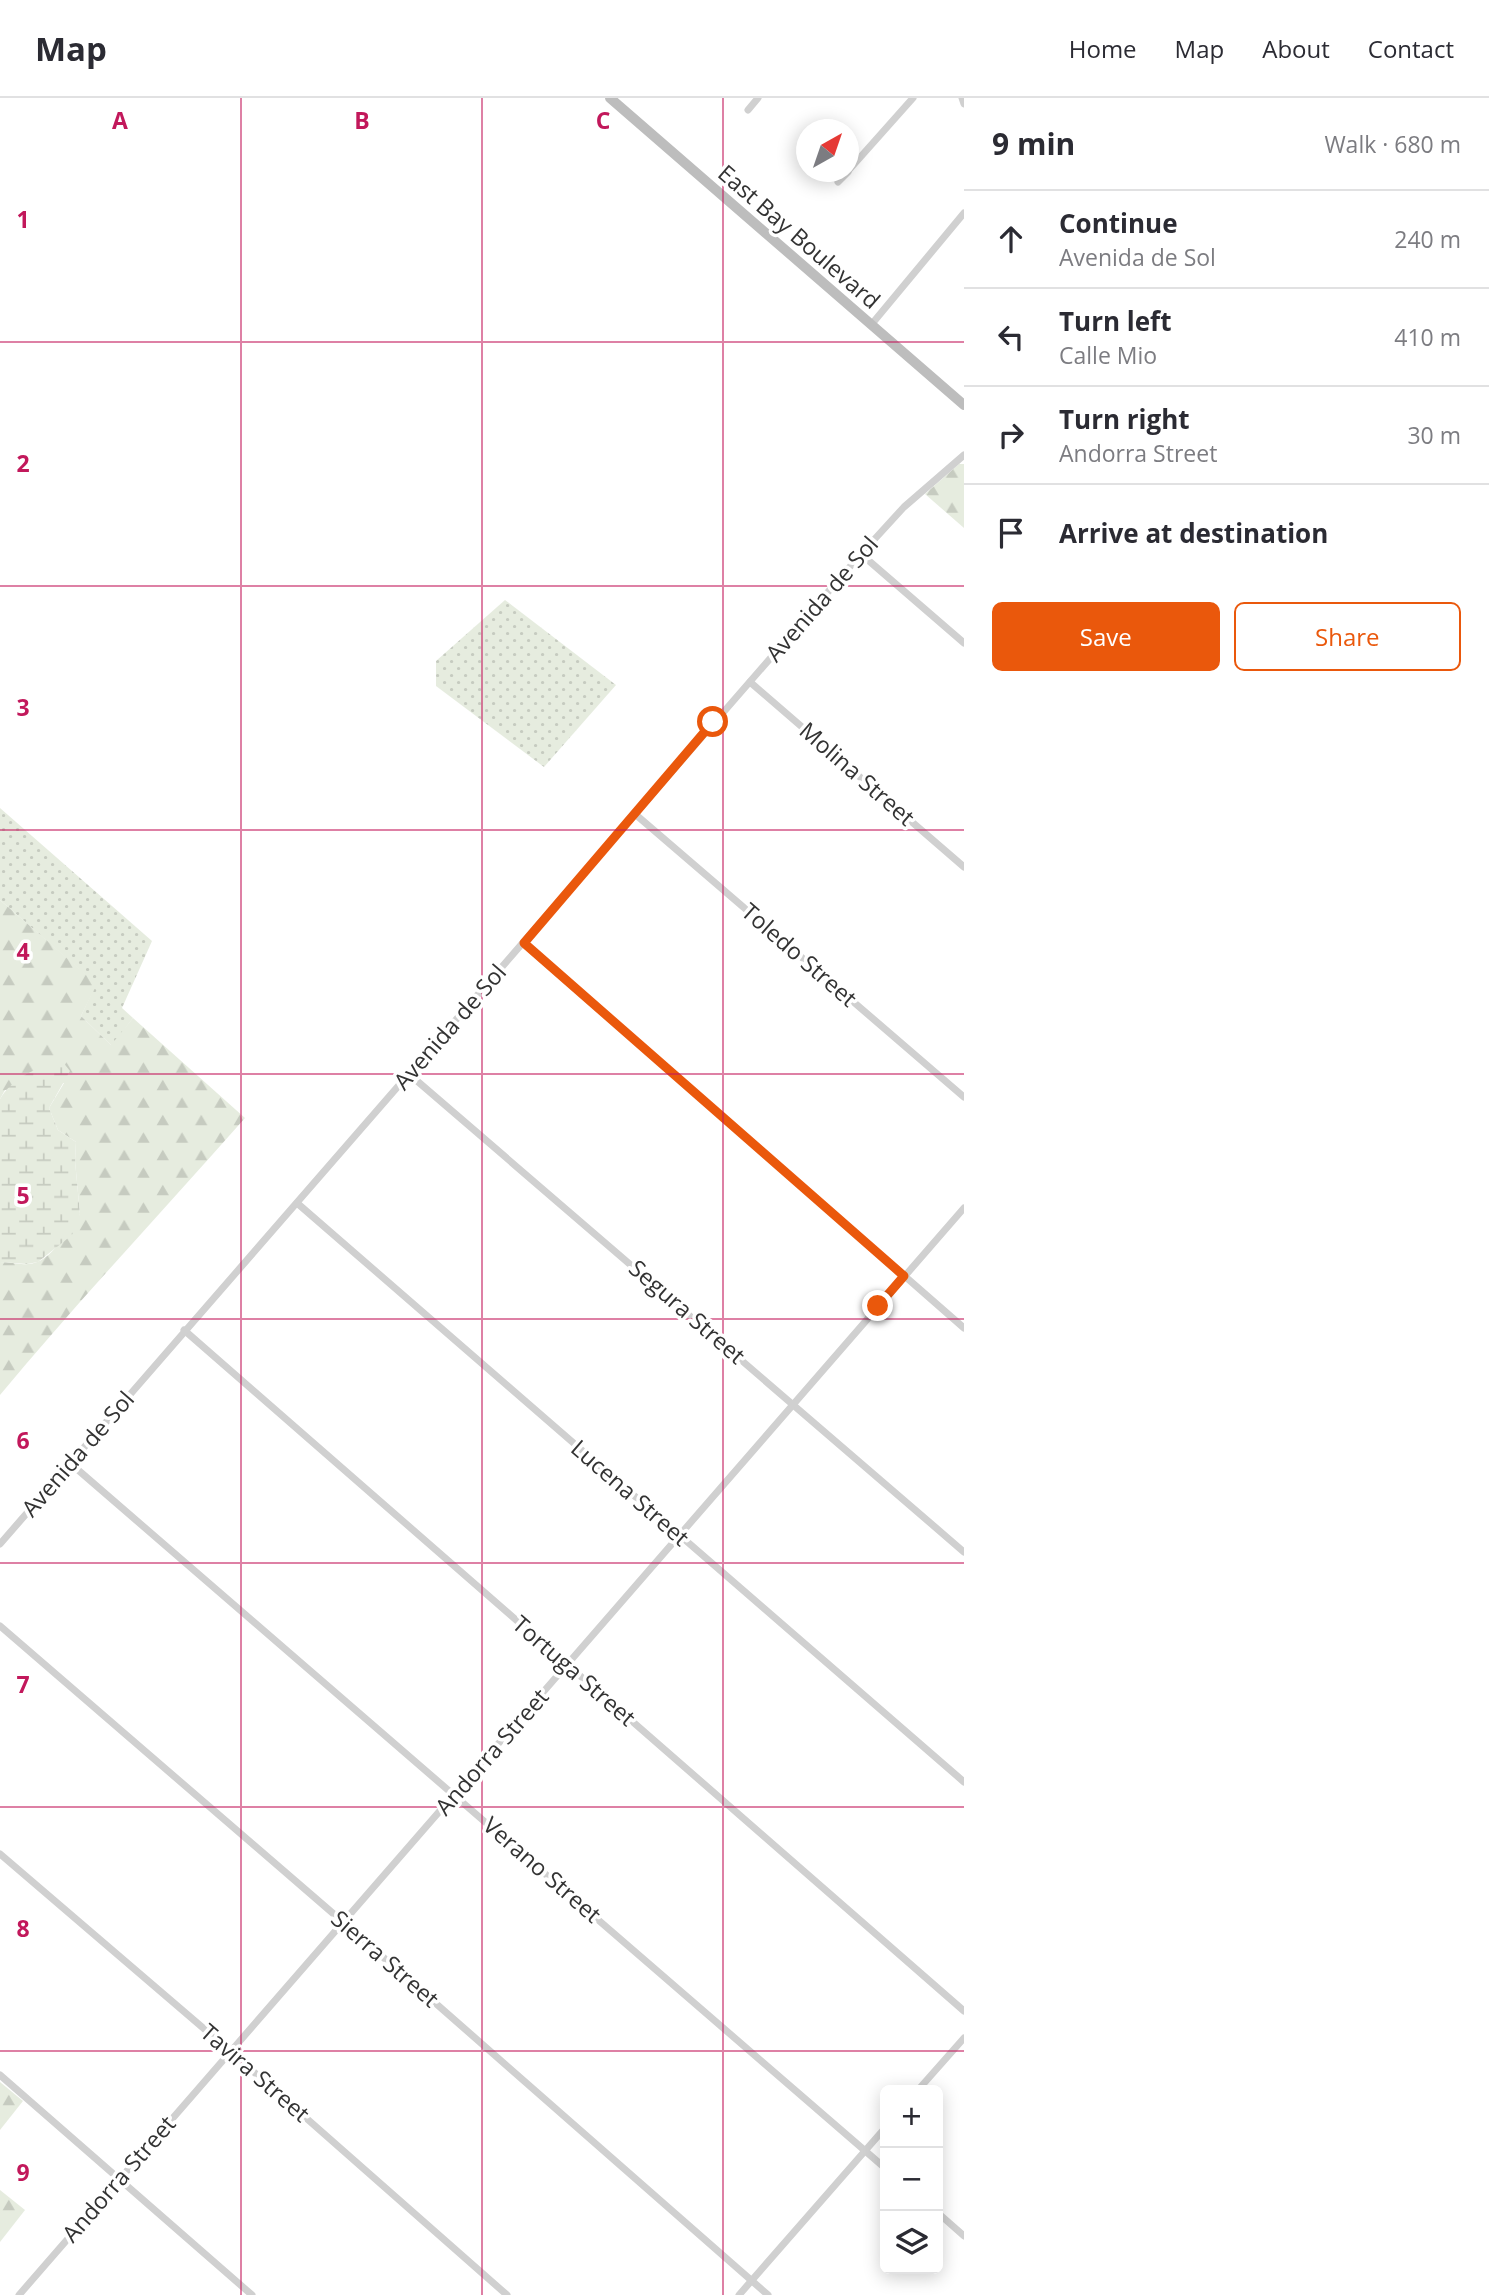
<!DOCTYPE html>
<meta charset="utf-8">
<style>
:root{--surface:#fff;--page:#f7f7f7;--text:#2b2b33;--muted:#7c7c81;--line:#e1e1e2;--accent:#ea580c}
body{margin:0;font-family:"Open Sans",sans-serif;background:var(--page);color:var(--text)}
.controls{position:absolute;right:21px;bottom:21px;display:grid;overflow:hidden;border-radius:10px;box-shadow:0 4px 18px #0003}
.controls button{width:63px;height:63px;display:grid;place-items:center;padding:0;border:0;border-bottom:2px solid var(--line);background:var(--surface);color:var(--text);font:35px sans-serif}
.compass{position:absolute;left:796px;top:21px;width:63px;height:63px;border-radius:50%;background:var(--surface);box-shadow:0 4px 18px #0003;rotate:40deg}
.stop{position:absolute;width:21px;height:21px;margin:-16px;border:5px solid #ea580c;border-radius:50%;background:#fff}
.stop.end{background:#ea580c;border-color:#fff;box-shadow:0 2px 7px #0008}
.list{margin:0;padding:0;list-style:none}
h2{display:flex;justify-content:space-between;align-items:center;height:91px;margin:0;padding:0 28px;font-size:30px}
h2 small{font-size:23px;font-weight:400;color:var(--muted)}
.list li{display:grid;grid-template-columns:46px 1fr auto;gap:21px;align-items:center;box-sizing:border-box;height:98px;padding:0 28px;border-top:2px solid var(--line)}
.list b{display:block;font-size:26px;white-space:nowrap}
.list p{margin:0;font-size:23px;white-space:nowrap;color:var(--muted)}
.list em{font-size:23px;font-style:normal;color:var(--muted)}
.actions{display:flex;gap:14px;padding:21px 28px}
.actions a{flex:1;padding:16px 0;border:2px solid var(--accent);border-radius:10px;text-align:center;font-size:24px;color:var(--accent)}
.actions .main{background:var(--accent);color:#fff}
.icon{flex:none;width:38px;height:38px;fill:none;stroke:currentColor;stroke-width:2;stroke-linecap:round;stroke-linejoin:round}
.map{position:relative;flex:none;width:964px;height:2197px;overflow:hidden}
header{display:flex;align-items:center;gap:42px;box-sizing:border-box;height:98px;padding:0 35px;background:var(--surface);border-bottom:2px solid var(--line)}
header strong{font-size:33px}
nav{display:flex;gap:38px;margin-inline-start:auto;font-size:24px}
main{display:flex}
aside{flex:1;background:var(--surface)}
.map>svg:first-child{display:block}
</style>
<header>
<strong>Map</strong>
<nav><a>Home</a><a>Map</a><a>About</a><a>Contact</a></nav>
</header>
<main>
<div class="map">
<svg width="964" height="2197" viewBox="0 0 964 2197">
<defs>
<pattern id="grass-dots" width="8" height="8" patternUnits="userSpaceOnUse" patternTransform="scale(1.75)"><rect width="8" height="8" fill="#e6ecdf"/><path d="M2 2h.1M6 6h.1" fill="none" stroke="#c6cbc0" stroke-width="1.8" stroke-linecap="round"/></pattern>
<pattern id="forest-firs" width="22" height="20" patternUnits="userSpaceOnUse" patternTransform="scale(1.75)"><rect width="22" height="20" fill="#e6ecdf"/><path d="M5 1l3.5 6h-7zM16 11l3.5 6h-7z" fill="#c6cbc0"/></pattern>
<pattern id="wetland-marsh" width="20" height="14" patternUnits="userSpaceOnUse" patternTransform="scale(1.75)"><rect width="20" height="14" fill="#e6ecdf"/><path d="M1 5h8M5 5V1M11 12h8M15 12V8" fill="none" stroke="#c6cbc0"/></pattern>
</defs>
<rect width="100%" height="100%" fill="#fff"/>
<!-- grass -->
<g fill="url(#grass-dots)">
<polygon points="505,502 616,587 544,669 436,588 436,563"/>
<polygon points="0,710 152,843 122,910 133,920 112,948 81,918 96,886 0,802"/>
</g>
<!-- forest -->
<g fill="url(#forest-firs)">
<polygon points="959,366 964,366 964,430 925,396"/>
<path d="M 0,802 L 97,886 L 81,918 L 111,947 L 133,920 L 245,1020 C 163,1113 79,1202 0,1297 L 0,1164 C 10,1164 19,1167 28,1166 C 52,1165 67,1132 80,1116 L 75,1063 L 76,1044 L 58,1032 L 49,1010 L 64,985 L 5,992 L 0,1001 Z"/>
<polygon points="0,1984 23,2003 0,2032"/>
<polygon points="0,2092 25,2112 0,2144"/>
</g>
<!-- wetland -->
<path fill="url(#wetland-marsh)" d="M 62,963 L 70,973 L 49,1010 L 58,1032 L 76,1044 L 75,1063 L 80,1116 L 72,1137 L 38,1164 L 27,1166 L 0,1164 L 0,1001 C 12,980 39,968 62,963 Z"/>
<g fill="none" stroke-linecap="round" stroke-linejoin="round">
<!-- minor -->
<g stroke="#d0d0d0" stroke-width="7">
<polyline points="962,0 964,6"/>
<polyline points="748,12 758,0"/>
<polyline points="848,73 913,0"/>
<polyline points="838,84 848,74"/>
<polyline points="871,227 964,115"/>
<polyline points="861,456 964,545"/>
<polyline points="750,584 964,769"/>
<polyline points="635,716 964,999"/>
<polyline points="524,845 964,1230"/>
<polyline points="409,976 964,1454"/>
<polyline points="297,1105 964,1684"/>
<polyline points="184,1232 964,1913"/>
<polyline points="70,1365 885,2070"/>
<polyline points="0,1446 861,456 904,409 964,357"/>
<polyline points="0,1528 343,1824 768,2197"/>
<polyline points="0,1756 230,1953 507,2197"/>
<polyline points="0,1977 252,2197"/>
<polyline points="918,1992 964,1940"/>
<polyline points="938,2115 964,2138"/>
<polyline points="19,2197 964,1110"/>
<polyline points="739,2197 885,2030"/>
</g>
<!-- secondary -->
<polyline stroke="#bdbdbd" stroke-width="10" points="610,0 964,307"/>
</g>
<g fill="none" stroke-linecap="round" stroke-linejoin="round">
<!-- route -->
<polyline stroke="#ea580c" stroke-width="9" points="713,624 524,845 904,1178 878,1208"/>
</g>
<!-- grid -->
<path fill="none" stroke="#c2185b" stroke-width="2" stroke-opacity="0.55" d="M 241,0 L 241,2197M 482,0 L 482,2197M 723,0 L 723,2197M 0,244 L 964,244M 0,488 L 964,488M 0,732 L 964,732M 0,976 L 964,976M 0,1221 L 964,1221M 0,1465 L 964,1465M 0,1709 L 964,1709M 0,1953 L 964,1953"/>
<g text-anchor="middle" stroke-width="7" stroke-linejoin="round" paint-order="stroke">
<!-- street labels -->
<g font-size="23" fill="#333" stroke="#fff">
<text transform="translate(799 139) rotate(41)" y="8">East Bay Boulevard</text>
<text transform="translate(822 501) rotate(-49)" y="8">Avenida de Sol</text>
<text transform="translate(857 676) rotate(41)" y="8">Molina Street</text>
<text transform="translate(799 857) rotate(41)" y="8">Toledo Street</text>
<text transform="translate(450 929) rotate(-49)" y="8">Avenida de Sol</text>
<text transform="translate(687 1214) rotate(41)" y="8">Segura Street</text>
<text transform="translate(78 1356) rotate(-49)" y="8">Avenida de Sol</text>
<text transform="translate(630 1395) rotate(41)" y="8">Lucena Street</text>
<text transform="translate(574 1573) rotate(41)" y="8">Tortuga Street</text>
<text transform="translate(492 1654) rotate(-49)" y="8">Andorra Street</text>
<text transform="translate(542 1772) rotate(41)" y="8">Verano Street</text>
<text transform="translate(385 1861) rotate(41)" y="8">Sierra Street</text>
<text transform="translate(255 1975) rotate(41)" y="8">Tavira Street</text>
<text transform="translate(119 2081) rotate(-49)" y="8">Andorra Street</text>
</g>
</g>
<g font-size="23" text-anchor="middle" font-weight="bold" fill="#c2185b" stroke="#fff" stroke-width="7" stroke-linejoin="round" paint-order="stroke">
<text x="120" y="31">A</text>
<text x="362" y="31">B</text>
<text x="603" y="31">C</text>
<text x="23" y="130">1</text>
<text x="23" y="374">2</text>
<text x="23" y="618">3</text>
<text x="23" y="862">4</text>
<text x="23" y="1106">5</text>
<text x="23" y="1351">6</text>
<text x="23" y="1595">7</text>
<text x="23" y="1839">8</text>
<text x="23" y="2083">9</text>
</g>
</svg>
<div class="controls">
<button>+</button>
<button>−</button>
<button><svg class="icon" aria-label="layers" viewBox="0 0 24 24"><path d="M12 4l9 5-9 5-9-5zM3 14l9 5 9-5"/></svg></button>
</div>
<svg class="compass" viewBox="-18 -18 36 36"><path d="M0-13l5 13h-10z" fill="#e53935"/><path d="M0 13l5-13h-10z" fill="#7c7c81"/></svg>
<div class="stop" style="left:713px;top:624px"></div>
<div class="stop end" style="left:878px;top:1208px"></div>
</div>
<aside>
<h2>9 min<small>Walk · 680 m</small></h2>
<ul class="list">
<li><svg class="icon" aria-label="ahead" viewBox="0 0 24 24"><path d="M12 20V5M6 11l6-6 6 6"/></svg><div><b>Continue</b><p>Avenida de Sol</p></div><em>240 m</em></li>
<li><svg class="icon" aria-label="left" viewBox="0 0 24 24"><path d="M17 20v-9H6M10 6l-5 5 5 5"/></svg><div><b>Turn left</b><p>Calle Mio</p></div><em>410 m</em></li>
<li><svg class="icon" aria-label="right" viewBox="0 0 24 24"><path d="M7 20v-9h11M14 6l5 5-5 5"/></svg><div><b>Turn right</b><p>Andorra Street</p></div><em>30 m</em></li>
<li><svg class="icon" aria-label="arrive" viewBox="0 0 24 24"><path d="M6 21V4h12l-3 4 3 4H6"/></svg><div><b>Arrive at destination</b></div></li>
</ul>
<div class="actions"><a class="main">Save</a><a>Share</a></div>
</aside>
</main>
